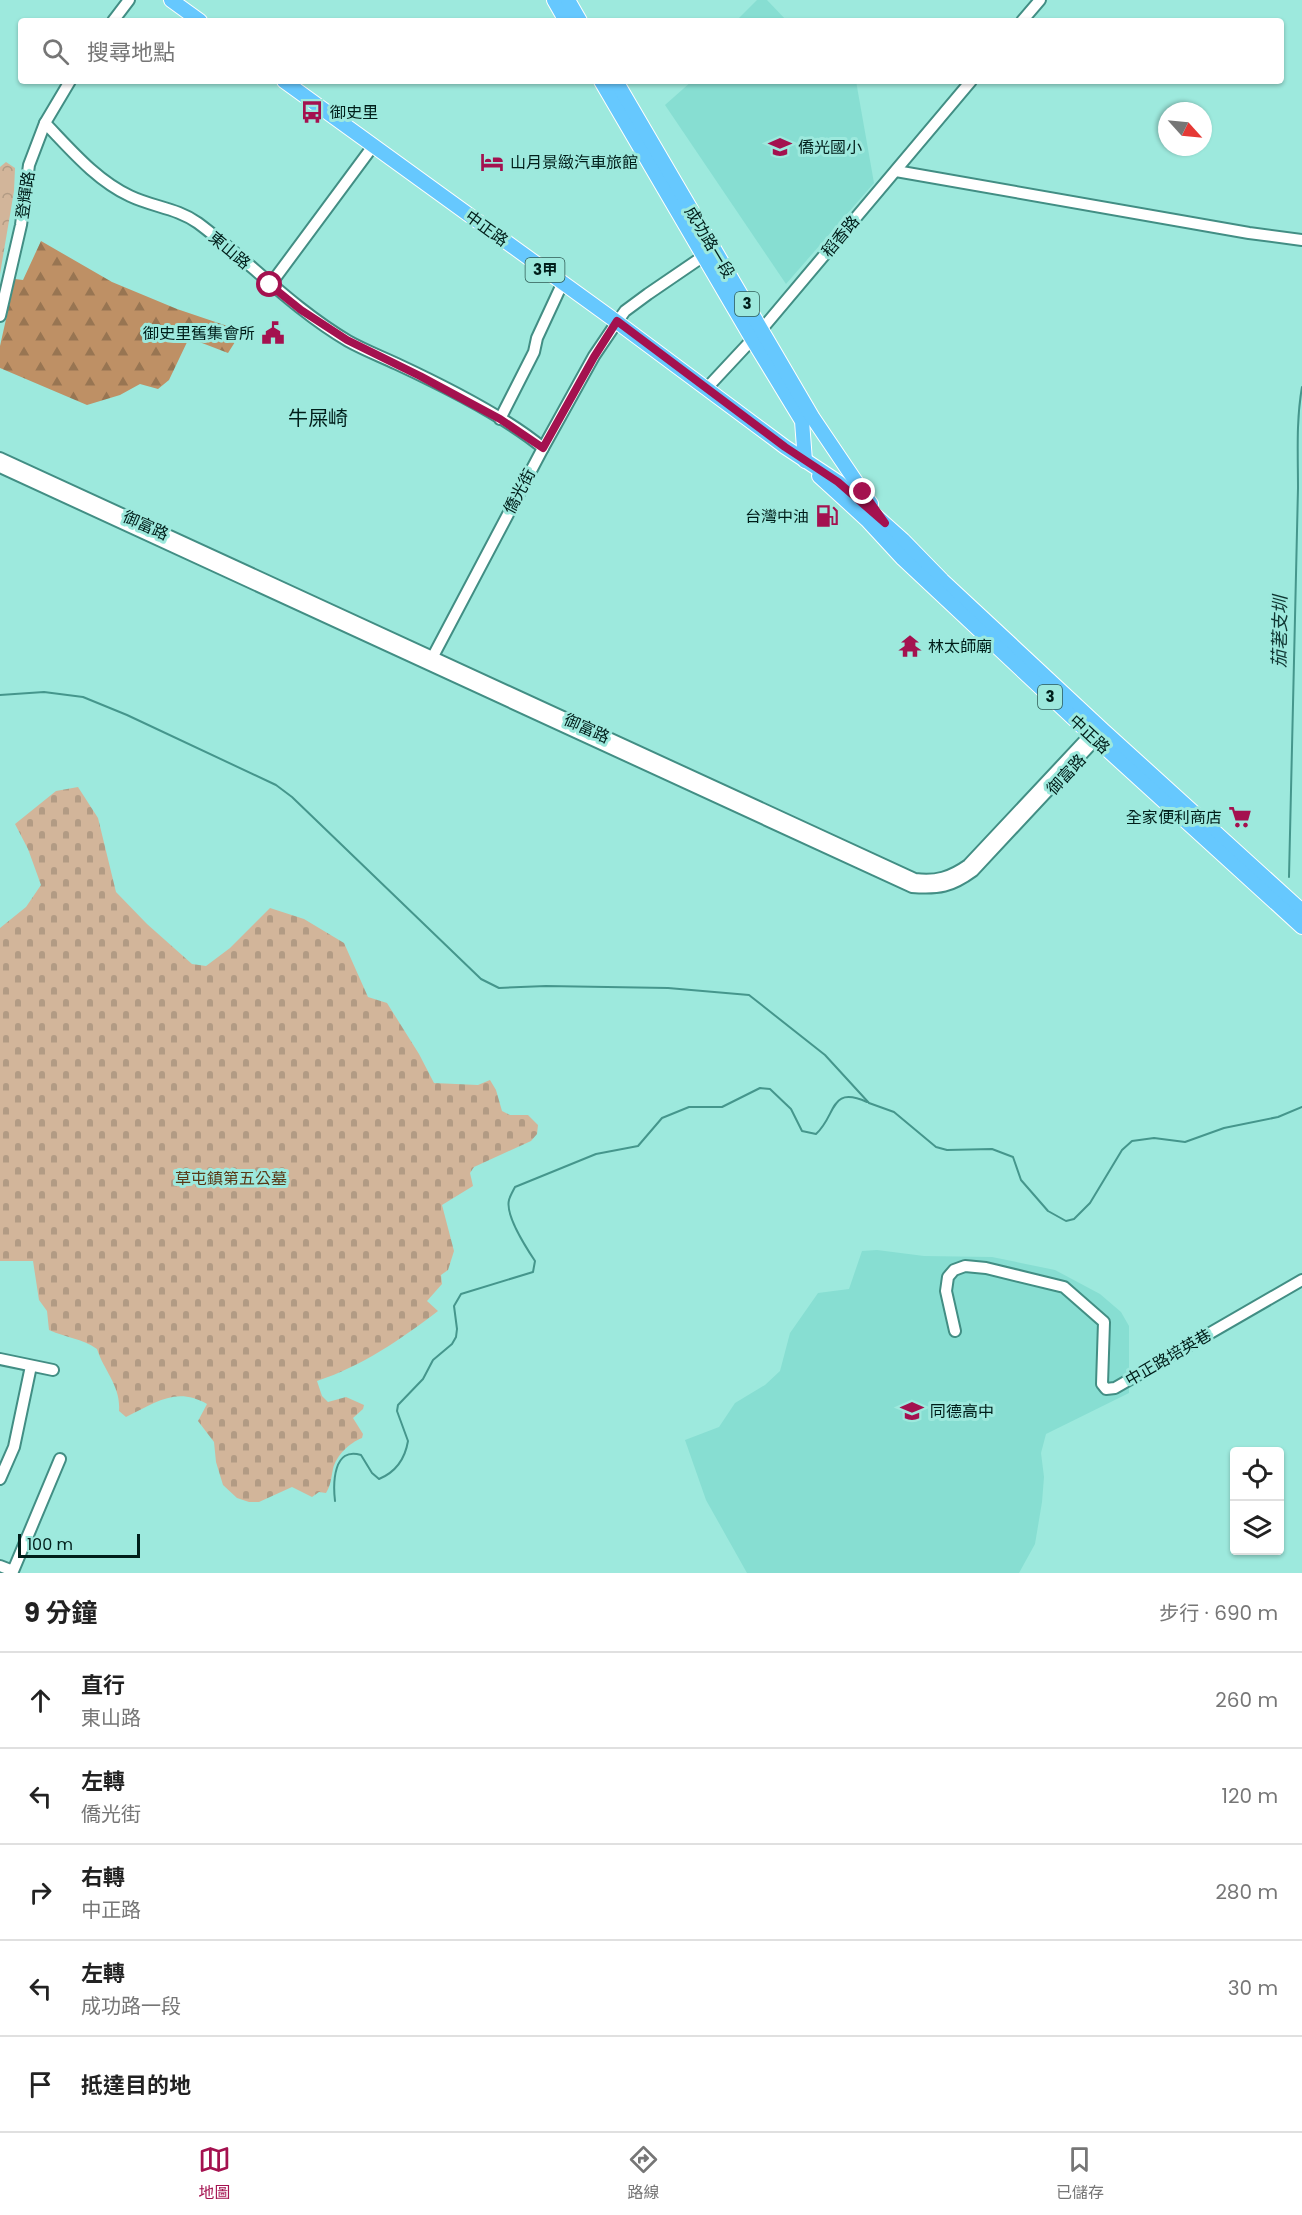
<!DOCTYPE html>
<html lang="zh-TW">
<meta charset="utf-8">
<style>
:root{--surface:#fff;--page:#f6f6f6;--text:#222;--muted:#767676;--line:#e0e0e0;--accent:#a4114f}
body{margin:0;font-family:Poppins,"Noto Sans TC",sans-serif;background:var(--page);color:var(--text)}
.controls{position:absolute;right:18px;bottom:18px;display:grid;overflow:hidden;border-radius:6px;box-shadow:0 2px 4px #0004}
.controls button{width:54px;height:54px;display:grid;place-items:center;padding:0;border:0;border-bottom:2px solid var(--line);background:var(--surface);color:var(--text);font:30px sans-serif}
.compass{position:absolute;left:1158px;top:102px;width:54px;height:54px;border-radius:50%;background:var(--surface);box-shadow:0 2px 4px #0004;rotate:117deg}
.scale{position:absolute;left:18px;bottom:15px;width:122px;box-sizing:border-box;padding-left:6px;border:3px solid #001e1a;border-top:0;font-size:16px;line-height:21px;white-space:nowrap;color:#001e1a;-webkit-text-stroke:4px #9de9dd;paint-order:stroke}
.stop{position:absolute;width:18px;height:18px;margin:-14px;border:4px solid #a4114f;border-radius:50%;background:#fff}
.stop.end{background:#a4114f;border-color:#fff;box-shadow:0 2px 6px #0008}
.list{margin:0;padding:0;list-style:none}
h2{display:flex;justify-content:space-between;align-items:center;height:78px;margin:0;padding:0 24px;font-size:26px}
h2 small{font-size:20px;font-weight:400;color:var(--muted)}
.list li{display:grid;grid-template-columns:39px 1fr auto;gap:18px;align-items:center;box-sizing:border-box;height:96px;padding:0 24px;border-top:2px solid var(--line)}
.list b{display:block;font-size:22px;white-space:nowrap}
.list p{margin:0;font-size:20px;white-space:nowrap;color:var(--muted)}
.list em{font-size:20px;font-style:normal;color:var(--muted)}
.icon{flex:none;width:33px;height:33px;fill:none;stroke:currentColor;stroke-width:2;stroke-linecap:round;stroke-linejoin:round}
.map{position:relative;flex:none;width:1302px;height:1573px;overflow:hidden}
.search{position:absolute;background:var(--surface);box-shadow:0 2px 4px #0004;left:18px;right:18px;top:18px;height:66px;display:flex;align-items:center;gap:15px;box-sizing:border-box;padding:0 21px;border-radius:6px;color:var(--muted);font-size:22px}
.sheet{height:558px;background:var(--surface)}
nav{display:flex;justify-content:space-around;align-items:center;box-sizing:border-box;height:84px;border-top:2px solid var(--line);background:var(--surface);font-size:16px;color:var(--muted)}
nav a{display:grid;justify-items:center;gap:3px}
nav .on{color:var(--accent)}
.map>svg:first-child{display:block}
</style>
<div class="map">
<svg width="1302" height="1573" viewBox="0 0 1302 1573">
<defs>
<pattern id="forest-firs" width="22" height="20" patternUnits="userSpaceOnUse" patternTransform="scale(1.5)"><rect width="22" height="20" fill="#be9065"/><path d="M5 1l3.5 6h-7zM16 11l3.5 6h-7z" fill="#987552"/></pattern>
<pattern id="cemetery-stones" width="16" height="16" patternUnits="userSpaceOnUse" patternTransform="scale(1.5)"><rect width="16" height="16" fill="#d2b59a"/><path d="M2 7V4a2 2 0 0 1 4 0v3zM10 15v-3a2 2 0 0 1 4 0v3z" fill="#b29b84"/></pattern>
<pattern id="park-crowns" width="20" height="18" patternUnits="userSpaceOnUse" patternTransform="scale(1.5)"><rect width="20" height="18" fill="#d2b59a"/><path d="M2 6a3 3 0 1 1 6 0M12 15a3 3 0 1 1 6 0" fill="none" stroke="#b29b84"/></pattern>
</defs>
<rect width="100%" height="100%" fill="#9de9dd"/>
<!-- built -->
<g fill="#87ded2">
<polygon points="757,0 767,0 787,21 736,21"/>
<polygon points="692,81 856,81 874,183 786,284 665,105"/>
<polygon points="877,1250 924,1256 992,1257 1055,1270 1100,1294 1121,1312 1129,1326 1129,1393 1046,1434 1041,1453 1044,1477 1042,1502 1035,1544 1019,1573 747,1573 706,1500 685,1440 719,1427 735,1403 765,1385 780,1371 790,1333 818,1293 849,1289 862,1251"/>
</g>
<!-- forest -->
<polygon fill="url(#forest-firs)" points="41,241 112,282 177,309 242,331 228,353 189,338 169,380 158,389 140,384 120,395 87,405 0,368 0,346 15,279 23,280"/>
<!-- cemetery -->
<path fill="url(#cemetery-stones)" d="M 78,787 L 98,818 L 116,892 L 147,924 L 192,964 L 206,966 L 230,948 L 270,908 L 304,919 L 344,943 L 368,997 L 387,1003 L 419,1054 L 434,1083 L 478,1085 L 490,1080 L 496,1090 L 502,1111 L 510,1115 L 528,1115 L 538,1125 L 537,1134 L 531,1141 L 474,1167 L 470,1173 L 473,1186 L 442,1205 L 454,1251 L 448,1270 L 441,1275 L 442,1284 L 427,1301 L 438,1311 C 400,1340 362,1366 317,1381 L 322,1396 L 328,1402 L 346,1397 L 364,1405 L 363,1409 L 353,1418 L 363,1434 L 362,1438 C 349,1443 336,1456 333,1469 C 331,1478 331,1485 326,1493 L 319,1492 L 312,1497 L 292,1487 L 259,1502 L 249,1502 L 237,1498 L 223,1485 L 216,1462 L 214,1442 L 198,1421 L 207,1404 C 176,1386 155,1403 126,1417 L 119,1411 C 121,1386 104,1371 97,1349 C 81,1338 67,1338 49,1330 L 47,1311 L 39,1300 L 33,1261 L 0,1261 L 0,928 L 26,907 L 41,885 L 28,849 L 15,824 L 56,791 Z"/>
<!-- park -->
<polygon fill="url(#park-crowns)" points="6,162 15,168 14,191 0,274 0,167"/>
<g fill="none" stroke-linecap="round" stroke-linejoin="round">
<!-- stream -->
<g stroke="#45968c" stroke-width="2">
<polyline points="0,695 44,692 83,697 127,715 276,785 292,797 481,979 499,988 546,986 668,988 749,995 825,1055 869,1103 894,1112 936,1147 947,1150 992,1149 1013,1157 1021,1180 1048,1211 1066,1221 1074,1219 1090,1203 1122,1150 1132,1141 1154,1138 1185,1142 1224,1128 1278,1117 1302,1107"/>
<path d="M 1289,877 L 1298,488 C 1298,454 1296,421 1302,387"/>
<path d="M 335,1501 C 333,1484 333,1446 361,1455 L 372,1473 L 379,1479 C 396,1472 405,1459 408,1441 L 397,1411 L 398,1405 L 423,1379 L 433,1360 L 452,1344 L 456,1337 L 457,1329 L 454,1306 L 461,1294 L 533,1272 L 535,1261 C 527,1249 505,1215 509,1200 C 510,1196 513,1191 515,1187 L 596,1154 L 638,1146 L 662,1118 L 689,1107 L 722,1107 L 760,1088 L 770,1089 L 791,1109 L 802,1131 L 816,1134 C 837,1115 829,1085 867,1102"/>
</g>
<!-- minor casing -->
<g stroke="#428e84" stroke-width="14">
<g id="minor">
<polyline points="113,21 129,0"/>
<polyline points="1022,21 1040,0"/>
<path d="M 45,123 C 71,150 96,180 130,196 C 153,207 177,208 198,223 C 249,261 292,308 348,341 C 364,350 380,356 397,364 C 442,385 505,416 543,448"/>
<polyline points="896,171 1249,233 1302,240"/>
<polyline points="270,285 373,146"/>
<polyline points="0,316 21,225 29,165 45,123 70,81"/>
<polyline points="706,389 762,329 971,81"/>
<polyline points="500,419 534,352 537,338 563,282"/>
<path d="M 0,458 L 915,879 C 936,882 951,877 968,865 L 1087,738 L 1097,733"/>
<path d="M 0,467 L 912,887 C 939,889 951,887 973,871 L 1099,736"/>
<polyline points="430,662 543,448 594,356 617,322 625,311 648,294 708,253"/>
<polyline points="955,1331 946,1291 948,1277 954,1270 965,1266 986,1268 1064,1287 1104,1322 1102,1384 1106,1389 1115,1388 1302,1280"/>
<polyline points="0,1359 53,1370"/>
<polyline points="0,1479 14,1447 31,1366"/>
<polyline points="0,1566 13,1571 60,1459"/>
</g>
</g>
<!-- major casing -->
<g stroke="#fff" stroke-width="16">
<g id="major">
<polyline points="171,0 200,21"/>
<polyline points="554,0 566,21"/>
<polyline points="568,0 580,21"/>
<polyline points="284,81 617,322 785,447 838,482 903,540 942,580 1103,730 1302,911"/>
<polyline points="601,81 752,339 802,421 805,461"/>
<polyline points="616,81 813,418 871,504"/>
<polyline points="819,476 867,520 903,559 1091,735 1302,927"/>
</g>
</g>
<!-- minor -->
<use href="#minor" stroke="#fff" stroke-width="10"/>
<!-- major -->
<use href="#major" stroke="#66c8fe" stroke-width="14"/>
</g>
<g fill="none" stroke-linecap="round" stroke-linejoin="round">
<!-- route -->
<polyline stroke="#a4114f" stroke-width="8" points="270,285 301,310 347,340 420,376 500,419 543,448 594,357 617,321 785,447 838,482 885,523 863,492"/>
</g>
<!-- icons -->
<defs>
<g id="bus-bare" transform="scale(1.8)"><path d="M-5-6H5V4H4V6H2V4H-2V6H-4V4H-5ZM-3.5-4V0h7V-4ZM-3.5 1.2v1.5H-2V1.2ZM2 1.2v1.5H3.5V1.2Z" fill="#a4114f" stroke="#9de9dd" stroke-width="2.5" paint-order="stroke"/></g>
<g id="school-bare" transform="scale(1.8)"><path d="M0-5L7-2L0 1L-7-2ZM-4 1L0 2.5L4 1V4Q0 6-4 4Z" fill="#a4114f" stroke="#9de9dd" stroke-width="2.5" paint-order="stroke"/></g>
<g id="hotel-bare" transform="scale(1.8)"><path d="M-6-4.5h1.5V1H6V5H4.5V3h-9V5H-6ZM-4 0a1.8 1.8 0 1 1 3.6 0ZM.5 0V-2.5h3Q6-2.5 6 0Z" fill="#a4114f" stroke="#9de9dd" stroke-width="2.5" paint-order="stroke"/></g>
<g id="civic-bare" transform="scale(1.8)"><path d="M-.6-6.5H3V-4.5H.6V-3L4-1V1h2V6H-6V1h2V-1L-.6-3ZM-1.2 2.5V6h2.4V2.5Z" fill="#a4114f" stroke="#9de9dd" stroke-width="2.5" paint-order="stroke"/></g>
<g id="fuel-bare" transform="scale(1.8)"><path d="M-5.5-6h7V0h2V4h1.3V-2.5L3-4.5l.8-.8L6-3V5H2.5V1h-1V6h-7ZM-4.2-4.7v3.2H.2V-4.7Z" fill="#a4114f" stroke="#9de9dd" stroke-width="2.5" paint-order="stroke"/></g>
<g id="temple-bare" transform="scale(1.8)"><path d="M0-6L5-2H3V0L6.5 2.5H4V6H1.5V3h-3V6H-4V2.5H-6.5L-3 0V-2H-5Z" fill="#a4114f" stroke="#9de9dd" stroke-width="2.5" paint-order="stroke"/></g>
<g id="supermarket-bare" transform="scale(1.8)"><path d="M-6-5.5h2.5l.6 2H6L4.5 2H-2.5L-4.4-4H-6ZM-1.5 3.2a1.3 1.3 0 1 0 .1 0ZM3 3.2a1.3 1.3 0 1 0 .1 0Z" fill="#a4114f" stroke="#9de9dd" stroke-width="2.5" paint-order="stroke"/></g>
</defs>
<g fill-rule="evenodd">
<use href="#bus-bare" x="312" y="112"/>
<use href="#school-bare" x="780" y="147"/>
<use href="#hotel-bare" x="492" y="162"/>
<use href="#civic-bare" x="273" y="333"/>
<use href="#fuel-bare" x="827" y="516"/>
<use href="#temple-bare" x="910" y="646"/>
<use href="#supermarket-bare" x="1240" y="817"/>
<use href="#school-bare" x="912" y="1411"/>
</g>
<g text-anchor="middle" stroke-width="6" stroke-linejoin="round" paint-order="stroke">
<!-- shield labels -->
<g fill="#9de9dd" stroke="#2f5b54" stroke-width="1.5">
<rect x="525.5" y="258" width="39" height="24" rx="4.5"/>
<rect x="735" y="292" width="24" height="24" rx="4.5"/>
<rect x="1038" y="685" width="24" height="24" rx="4.5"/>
</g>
<g font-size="15" font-weight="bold" fill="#001e1a">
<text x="545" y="275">3甲</text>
<text x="747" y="309">3</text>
<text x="1050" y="702">3</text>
</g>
<!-- poi labels -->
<g font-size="16" fill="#001e1a" stroke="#9de9dd" text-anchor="start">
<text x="330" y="118">御史里</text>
<text x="798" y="153">僑光國小</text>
<text x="510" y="168">山月景緻汽車旅館</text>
<text x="255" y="339" text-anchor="end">御史里舊集會所</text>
<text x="809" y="522" text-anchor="end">台灣中油</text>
<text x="928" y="652">林太師廟</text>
<text x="1222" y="823" text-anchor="end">全家便利商店</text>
<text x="930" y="1417">同德高中</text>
</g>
<!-- street labels -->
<g font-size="16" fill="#001e1a" stroke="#9de9dd">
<text transform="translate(25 195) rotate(-82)" y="6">登輝路</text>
<text transform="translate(487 228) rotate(36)" y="6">中正路</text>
<text transform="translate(840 236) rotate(-50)" y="6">稻香路</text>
<text transform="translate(710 242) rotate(59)" y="6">成功路一段</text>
<text transform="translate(230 250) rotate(40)" y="6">東山路</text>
<text transform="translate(519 491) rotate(-62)" y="6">僑光街</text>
<text transform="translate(146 525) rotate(24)" y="6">御富路</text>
<text transform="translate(587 728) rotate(24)" y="6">御富路</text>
<text transform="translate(1090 734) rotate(43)" y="6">中正路</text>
<text transform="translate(1066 774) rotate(-47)" y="6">御富路</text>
<text transform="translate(1168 1357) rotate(-30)" y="6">中正路培英巷</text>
</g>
<!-- park labels -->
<g font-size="16" fill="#593816" stroke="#9de9dd">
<text x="231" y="1184">草屯鎮第五公墓</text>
</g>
<!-- water labels -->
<g font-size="18" font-style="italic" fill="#0f3632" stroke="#9de9dd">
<text transform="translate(1280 632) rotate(-89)" y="6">茄荖支圳</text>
</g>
<!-- quarter labels -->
<g font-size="20" fill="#001e1a" stroke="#9de9dd">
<text x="318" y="425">牛屎崎</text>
</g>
</g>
</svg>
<div class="controls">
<button><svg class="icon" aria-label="locate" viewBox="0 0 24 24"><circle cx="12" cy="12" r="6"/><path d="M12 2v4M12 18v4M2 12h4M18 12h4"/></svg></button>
<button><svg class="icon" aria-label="layers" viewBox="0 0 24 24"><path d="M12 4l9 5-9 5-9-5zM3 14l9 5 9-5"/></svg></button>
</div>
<svg class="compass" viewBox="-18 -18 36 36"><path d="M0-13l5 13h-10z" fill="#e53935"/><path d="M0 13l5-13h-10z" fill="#767676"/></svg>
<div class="scale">100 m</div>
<div class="stop" style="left:270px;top:285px"></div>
<div class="stop end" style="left:863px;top:492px"></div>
<div class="search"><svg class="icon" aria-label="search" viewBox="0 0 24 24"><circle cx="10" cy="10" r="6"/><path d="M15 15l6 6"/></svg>搜尋地點</div>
</div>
<section class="sheet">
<h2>9 分鐘<small>步行 · 690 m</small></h2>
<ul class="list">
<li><svg class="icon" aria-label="ahead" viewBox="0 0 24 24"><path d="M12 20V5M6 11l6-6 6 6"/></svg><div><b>直行</b><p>東山路</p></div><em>260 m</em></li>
<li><svg class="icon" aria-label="left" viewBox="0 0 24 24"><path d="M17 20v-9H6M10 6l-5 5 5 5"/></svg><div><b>左轉</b><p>僑光街</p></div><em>120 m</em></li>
<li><svg class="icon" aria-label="right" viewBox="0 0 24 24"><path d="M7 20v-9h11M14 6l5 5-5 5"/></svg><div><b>右轉</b><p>中正路</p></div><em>280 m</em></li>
<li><svg class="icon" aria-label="left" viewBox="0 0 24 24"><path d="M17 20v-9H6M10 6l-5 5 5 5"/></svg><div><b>左轉</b><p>成功路一段</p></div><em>30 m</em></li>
<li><svg class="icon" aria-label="arrive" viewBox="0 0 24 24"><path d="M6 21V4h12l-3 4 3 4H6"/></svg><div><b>抵達目的地</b></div></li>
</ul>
</section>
<nav>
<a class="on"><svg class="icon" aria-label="map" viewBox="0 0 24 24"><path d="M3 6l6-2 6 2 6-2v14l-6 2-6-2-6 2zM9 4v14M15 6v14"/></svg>地圖</a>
<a><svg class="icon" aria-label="directions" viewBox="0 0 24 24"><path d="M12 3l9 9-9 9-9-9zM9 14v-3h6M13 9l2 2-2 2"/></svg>路線</a>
<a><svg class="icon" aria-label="saved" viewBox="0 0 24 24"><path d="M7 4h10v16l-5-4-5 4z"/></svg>已儲存</a>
</nav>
